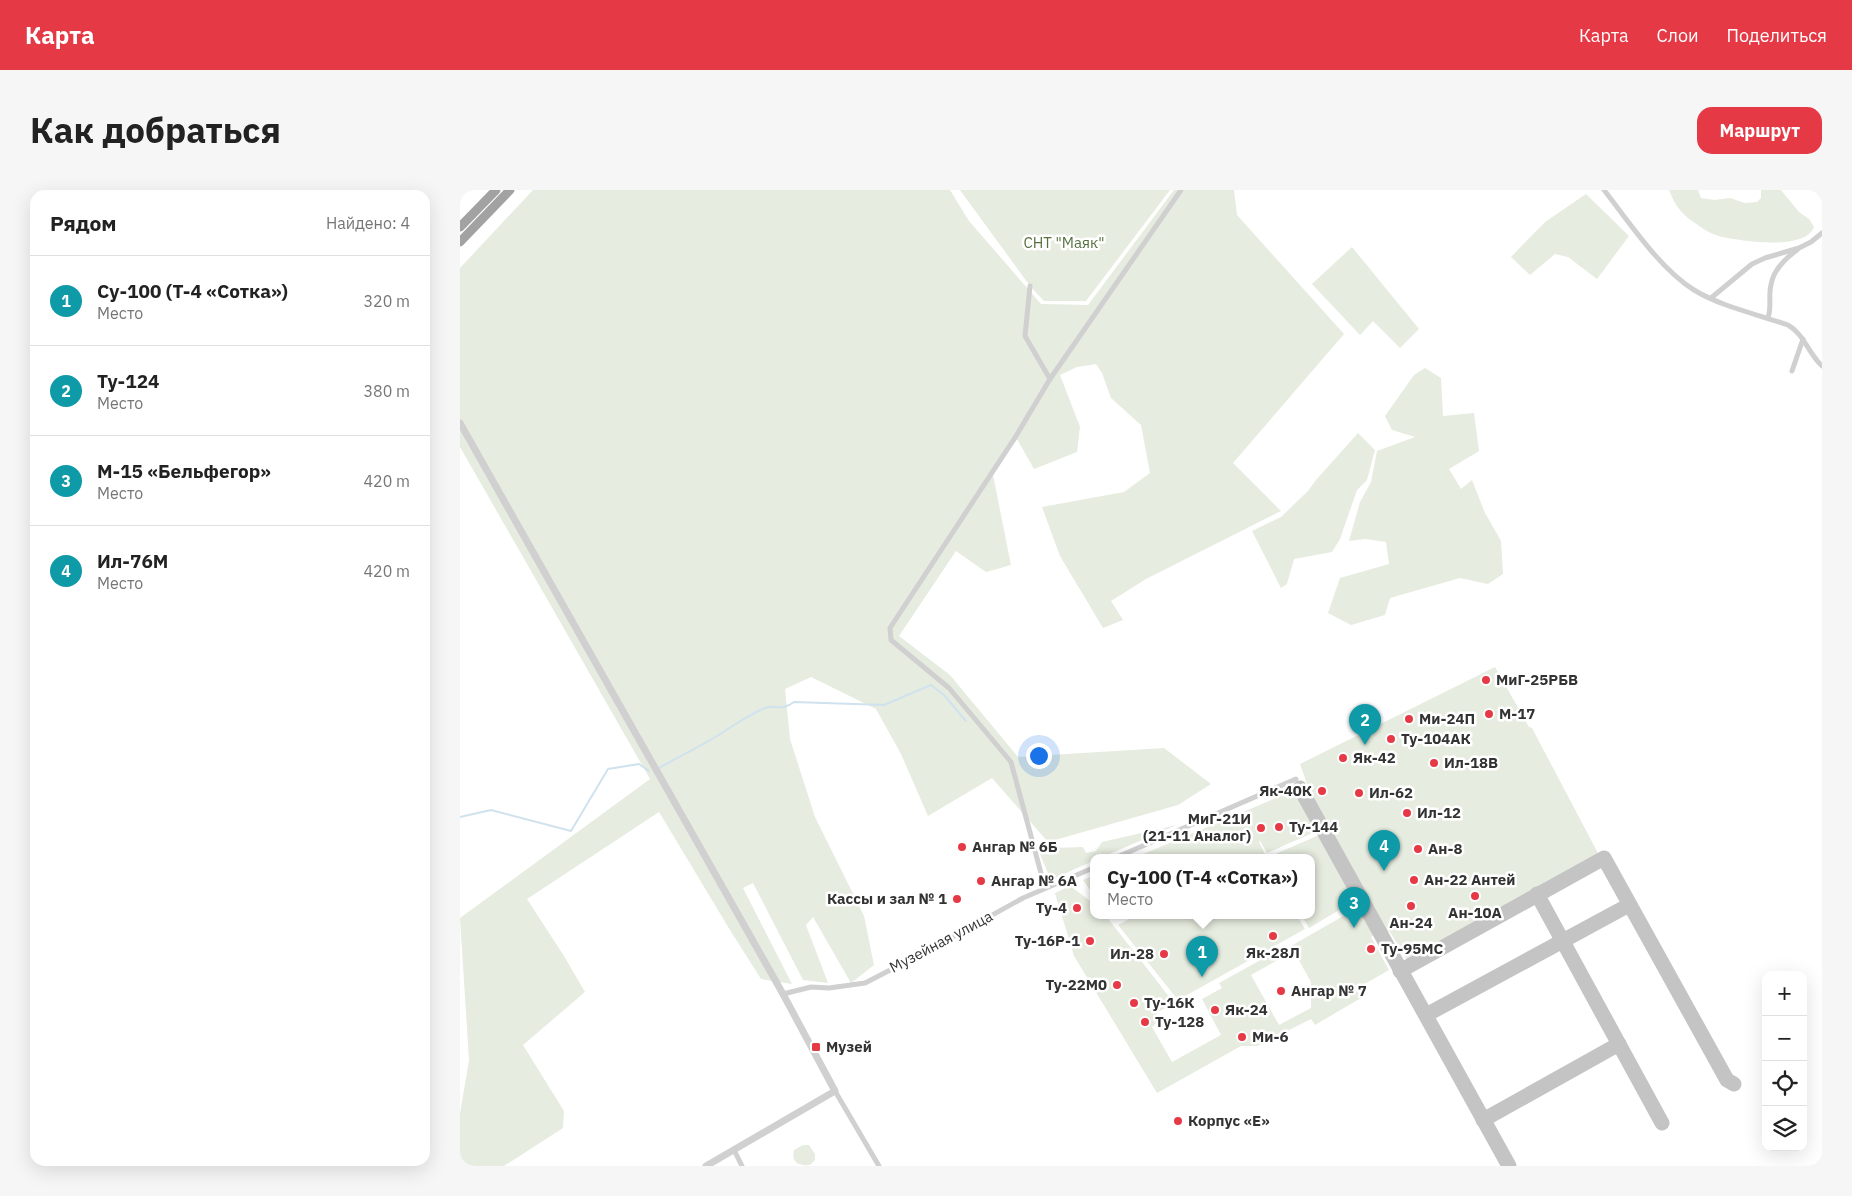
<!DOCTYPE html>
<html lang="ru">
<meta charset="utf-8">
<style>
:root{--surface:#fff;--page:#f6f6f6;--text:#222;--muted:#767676;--line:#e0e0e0;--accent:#e63946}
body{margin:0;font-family:"IBM Plex Sans",sans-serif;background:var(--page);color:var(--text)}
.controls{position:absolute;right:15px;bottom:15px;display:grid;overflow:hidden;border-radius:10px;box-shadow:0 5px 20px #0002}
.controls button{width:45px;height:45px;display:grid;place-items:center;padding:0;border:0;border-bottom:1px solid var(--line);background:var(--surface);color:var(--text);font:25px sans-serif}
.you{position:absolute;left:578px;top:565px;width:18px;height:18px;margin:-12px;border:4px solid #fff;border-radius:50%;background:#1a73e8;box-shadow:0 0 0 8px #1a73e833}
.badge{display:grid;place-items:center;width:32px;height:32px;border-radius:50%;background:var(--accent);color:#fff;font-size:16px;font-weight:700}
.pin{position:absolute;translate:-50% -41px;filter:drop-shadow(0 1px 2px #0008)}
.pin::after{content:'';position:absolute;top:26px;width:18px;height:15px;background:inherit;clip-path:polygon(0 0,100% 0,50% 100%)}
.popup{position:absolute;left:630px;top:664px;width:225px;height:65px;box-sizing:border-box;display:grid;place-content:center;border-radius:10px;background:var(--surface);filter:drop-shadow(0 1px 4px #0005);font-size:16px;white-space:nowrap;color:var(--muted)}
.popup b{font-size:19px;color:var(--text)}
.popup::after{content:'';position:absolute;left:50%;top:100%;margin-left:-10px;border:10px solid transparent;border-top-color:var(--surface)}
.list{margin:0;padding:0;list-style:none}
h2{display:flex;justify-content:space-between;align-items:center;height:65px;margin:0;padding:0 20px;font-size:21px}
h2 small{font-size:16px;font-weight:400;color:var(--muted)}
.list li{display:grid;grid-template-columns:32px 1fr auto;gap:15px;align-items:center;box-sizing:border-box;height:90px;padding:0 20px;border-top:1px solid var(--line)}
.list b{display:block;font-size:19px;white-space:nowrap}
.list p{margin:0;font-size:16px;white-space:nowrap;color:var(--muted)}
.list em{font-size:16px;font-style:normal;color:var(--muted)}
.icon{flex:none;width:28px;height:28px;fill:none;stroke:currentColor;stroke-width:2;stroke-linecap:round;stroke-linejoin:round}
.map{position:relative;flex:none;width:1362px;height:976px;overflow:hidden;border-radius:15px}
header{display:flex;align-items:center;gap:30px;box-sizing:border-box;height:70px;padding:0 25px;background:var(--accent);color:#fff}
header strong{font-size:24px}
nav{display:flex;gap:28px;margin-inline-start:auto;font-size:18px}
.intro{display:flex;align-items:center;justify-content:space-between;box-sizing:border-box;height:120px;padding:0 30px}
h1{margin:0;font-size:35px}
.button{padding:12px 22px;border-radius:15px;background:var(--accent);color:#fff;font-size:18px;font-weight:700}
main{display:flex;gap:30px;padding:0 30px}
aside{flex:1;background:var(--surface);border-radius:15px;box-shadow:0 5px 20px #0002}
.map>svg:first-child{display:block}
</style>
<header>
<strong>Карта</strong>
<nav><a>Карта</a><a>Слои</a><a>Поделиться</a></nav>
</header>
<div class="intro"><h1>Как добраться</h1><a class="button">Маршрут</a></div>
<main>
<aside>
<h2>Рядом<small>Найдено: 4</small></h2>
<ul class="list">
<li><span class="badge" style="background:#0f9aa8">1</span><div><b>Су-100 (Т-4 «Сотка»)</b><p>Место</p></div><em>320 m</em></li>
<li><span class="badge" style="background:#0f9aa8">2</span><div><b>Ту-124</b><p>Место</p></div><em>380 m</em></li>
<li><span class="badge" style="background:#0f9aa8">3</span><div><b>М-15 «Бельфегор»</b><p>Место</p></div><em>420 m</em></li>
<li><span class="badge" style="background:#0f9aa8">4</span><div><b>Ил-76М</b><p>Место</p></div><em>420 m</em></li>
</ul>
</aside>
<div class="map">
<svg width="1362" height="976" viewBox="0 0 1362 976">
<rect width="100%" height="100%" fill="#fff"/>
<!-- green -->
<g fill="#e6ecdf">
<polygon points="73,0 490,0 509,31 581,114 628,115 714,0 774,0 777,25 884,144 773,273 821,321 686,389 651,411 663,430 643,438 600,366 582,317 664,302 690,283 681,235 651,208 642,183 636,174 617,177 600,185 620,237 617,262 574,279 557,249 533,285 551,375 526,382 496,361 439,446 490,485 558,567 704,558 751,594 718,615 588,652 532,588 468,626 441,564 416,519 351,487 325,499 330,549 355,627 404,726 414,775 391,793 353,727 346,735 368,793 343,790 293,693 283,698 332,794 301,789 270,740 199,622 67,709 104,766 125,802 63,855 104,921 103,938 44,976 0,976 0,924 9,870 0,728 190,589 0,257 0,78"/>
<polygon points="500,0 710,0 626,111 584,111 570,96"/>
<path d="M 1209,0 L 1238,0 L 1241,8 L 1255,10 L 1270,8 L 1285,13 L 1297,12 L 1301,8 L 1301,0 L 1321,0 L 1339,22 L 1349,29 L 1354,37 C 1345,61 1282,51 1262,47 C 1254,45 1244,40 1238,35 C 1223,26 1215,16 1209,0 Z"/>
<polygon points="1126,4 1169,46 1137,89 1108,67 1095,64 1070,85 1051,67 1085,32"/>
<polygon points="892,57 959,139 940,158 913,131 900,145 852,94"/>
<polygon points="965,178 981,188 983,226 1014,223 1019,261 989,279 1001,299 1012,290 1025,323 1041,351 1043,384 1028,394 1000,388 930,408 925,425 891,435 868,423 880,388 929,374 926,352 905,349 889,351 900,312 911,292 917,261 955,247 932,240 925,226 954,185"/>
<polygon points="898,243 915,260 907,290 897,300 880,349 872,362 834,369 827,394 821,398 792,341 821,327 848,301 856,290"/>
<polygon points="1035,477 1069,537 1072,538 1139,665 947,770 930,742 924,739 844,596 847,594 840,574"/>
<polygon points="835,600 857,641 807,663 800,651 799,652 805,664 796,668 674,668"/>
<polygon points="717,635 640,668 633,668 633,671 597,687 589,686 576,654 594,658 623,657 626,663 636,661 642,652"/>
<polygon points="859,645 896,710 849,738 842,726 851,726 851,668 810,668 811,666"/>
<polygon points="633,686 633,704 623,690"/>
<polygon points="610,696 633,713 633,726 646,726 714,813 698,822 696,825 699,831 692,837 712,872 761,845 742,809 762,798 759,793 819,760 823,767 791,785 819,835 851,818 851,792 831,756 899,717 915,744 911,747 929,780 896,799 901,808 855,835 851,829 797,856 781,856 697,903 614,766 595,703"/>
<polygon points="675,726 837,726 845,739 718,810 658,735"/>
<path d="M 343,955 L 349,955 L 355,964 L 355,970 L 350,975 C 338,976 331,972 334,960 Z"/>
</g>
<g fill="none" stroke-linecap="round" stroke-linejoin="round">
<!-- stream -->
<g stroke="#cfe2ee" stroke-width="2">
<path d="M 199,578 C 218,567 239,557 257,546 C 273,536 288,525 305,518 C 317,514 320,522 334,512 L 424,515 L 471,495 L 484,505 L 506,531"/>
<polyline points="0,627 31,620 111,641 148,579 179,574 189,581"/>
</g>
<!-- taxiway -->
<g stroke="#c4c4c4" stroke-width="15">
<polyline points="840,598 1049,976"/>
<polyline points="1077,704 1202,933"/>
<polyline points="940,781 1144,668 1267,890 1274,894"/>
<polyline points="966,825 1169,715"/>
<polyline points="1023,930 1159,854"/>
</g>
<!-- minor -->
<g stroke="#d0d0d0" stroke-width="5">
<path d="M 1144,0 C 1169,32 1200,79 1234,100 C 1262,117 1297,124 1328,135 C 1344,144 1348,163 1362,176"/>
<polyline points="570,96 565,146 590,189"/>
<polyline points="1251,108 1292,74 1305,68 1339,58 1351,52 1362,43"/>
<path d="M 1308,128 C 1312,117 1308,106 1311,95 C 1313,81 1326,68 1337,60"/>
<polyline points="1332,181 1343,149"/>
<polyline points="655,668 836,589"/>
<polyline points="585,698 551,572 489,498 431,450 430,438 556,246 590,189 721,0"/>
<polyline points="323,804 351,797 369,798 405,793 469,760 563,708 633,678"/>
<polyline points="375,901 419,976"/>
<polyline points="274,960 282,976"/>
</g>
<!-- tertiary -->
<polyline stroke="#d0d0d0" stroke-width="7" points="0,233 323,804 375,901 246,976"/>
<!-- trunk -->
<g stroke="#a2a2a2" stroke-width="9">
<polyline points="0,37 36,0"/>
<polyline points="0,52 50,0"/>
</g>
</g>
<!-- markers -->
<g fill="#e63946" stroke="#fff" stroke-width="2">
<circle cx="1026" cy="490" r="5"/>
<circle cx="1029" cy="524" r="5"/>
<circle cx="949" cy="529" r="5"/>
<circle cx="931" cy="549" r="5"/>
<circle cx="883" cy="568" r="5"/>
<circle cx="974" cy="573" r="5"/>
<circle cx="862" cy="601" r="5"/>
<circle cx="899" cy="603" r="5"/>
<circle cx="947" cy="623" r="5"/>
<circle cx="819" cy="637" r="5"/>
<circle cx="801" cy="638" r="5"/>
<circle cx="502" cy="657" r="5"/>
<circle cx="958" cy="659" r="5"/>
<circle cx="954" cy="690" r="5"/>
<circle cx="521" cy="691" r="5"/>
<circle cx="1015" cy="706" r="5"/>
<circle cx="497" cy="709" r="5"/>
<circle cx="951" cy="716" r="5"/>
<circle cx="617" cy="718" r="5"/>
<circle cx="813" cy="746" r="5"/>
<circle cx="630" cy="751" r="5"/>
<circle cx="911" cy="759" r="5"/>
<circle cx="704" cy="764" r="5"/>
<circle cx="657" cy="795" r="5"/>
<circle cx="821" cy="801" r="5"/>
<circle cx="674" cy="813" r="5"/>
<circle cx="755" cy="820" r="5"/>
<circle cx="685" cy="832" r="5"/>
<circle cx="782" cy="847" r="5"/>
<rect x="351" y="852" width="10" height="10" rx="2.5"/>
<circle cx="718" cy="931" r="5"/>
</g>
<g text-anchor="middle" stroke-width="5" stroke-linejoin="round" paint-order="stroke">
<!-- park labels -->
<g font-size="15" fill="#56703f" stroke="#fff">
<text x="604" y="58">СНТ "Маяк"</text>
</g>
<!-- poi labels -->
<g font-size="15" font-weight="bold" fill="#333" stroke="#fff" text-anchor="start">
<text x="1036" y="495">МиГ-25РБВ</text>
<text x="1039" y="529">М-17</text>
<text x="959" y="534">Ми-24П</text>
<text x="941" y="554">Ту-104АК</text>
<text x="893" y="573">Як-42</text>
<text x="984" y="578">Ил-18В</text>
<text x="852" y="606" text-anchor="end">Як-40К</text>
<text x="909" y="608">Ил-62</text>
<text x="957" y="628">Ил-12</text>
<text x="791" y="634" text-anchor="end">МиГ-21И<tspan x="791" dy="17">(21-11 Аналог)</tspan></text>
<text x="829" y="642">Ту-144</text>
<text x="512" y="662">Ангар № 6Б</text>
<text x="968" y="664">Ан-8</text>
<text x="964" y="695">Ан-22 Антей</text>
<text x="531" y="696">Ангар № 6А</text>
<text x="487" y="714" text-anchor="end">Кассы и зал № 1</text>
<text x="607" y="723" text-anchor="end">Ту-4</text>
<text x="1015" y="728" text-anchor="middle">Ан-10А</text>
<text x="951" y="738" text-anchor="middle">Ан-24</text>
<text x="620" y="756" text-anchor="end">Ту-16Р-1</text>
<text x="921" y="764">Ту-95МС</text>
<text x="813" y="768" text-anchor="middle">Як-28Л</text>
<text x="694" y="769" text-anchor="end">Ил-28</text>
<text x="647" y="800" text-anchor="end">Ту-22М0</text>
<text x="831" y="806">Ангар № 7</text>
<text x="684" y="818">Ту-16К</text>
<text x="765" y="825">Як-24</text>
<text x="695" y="837">Ту-128</text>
<text x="792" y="852">Ми-6</text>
<text x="366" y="862">Музей</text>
<text x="728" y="936">Корпус «Е»</text>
</g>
<!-- street labels -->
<g font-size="15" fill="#333" stroke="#fff">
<text transform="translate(481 752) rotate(-28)" y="5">Музейная улица</text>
</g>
</g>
</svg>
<div class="controls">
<button>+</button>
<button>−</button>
<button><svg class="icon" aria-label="locate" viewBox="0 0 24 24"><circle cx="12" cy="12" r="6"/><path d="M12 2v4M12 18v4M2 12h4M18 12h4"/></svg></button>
<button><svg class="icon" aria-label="layers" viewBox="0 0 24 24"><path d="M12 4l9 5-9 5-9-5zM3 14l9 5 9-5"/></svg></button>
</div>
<div class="you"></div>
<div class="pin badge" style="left:742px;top:787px;background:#0f9aa8">1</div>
<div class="popup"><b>Су-100 (Т-4 «Сотка»)</b>Место</div>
<div class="pin badge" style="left:905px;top:555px;background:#0f9aa8">2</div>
<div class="pin badge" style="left:894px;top:738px;background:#0f9aa8">3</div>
<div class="pin badge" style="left:924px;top:681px;background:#0f9aa8">4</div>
</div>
</main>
